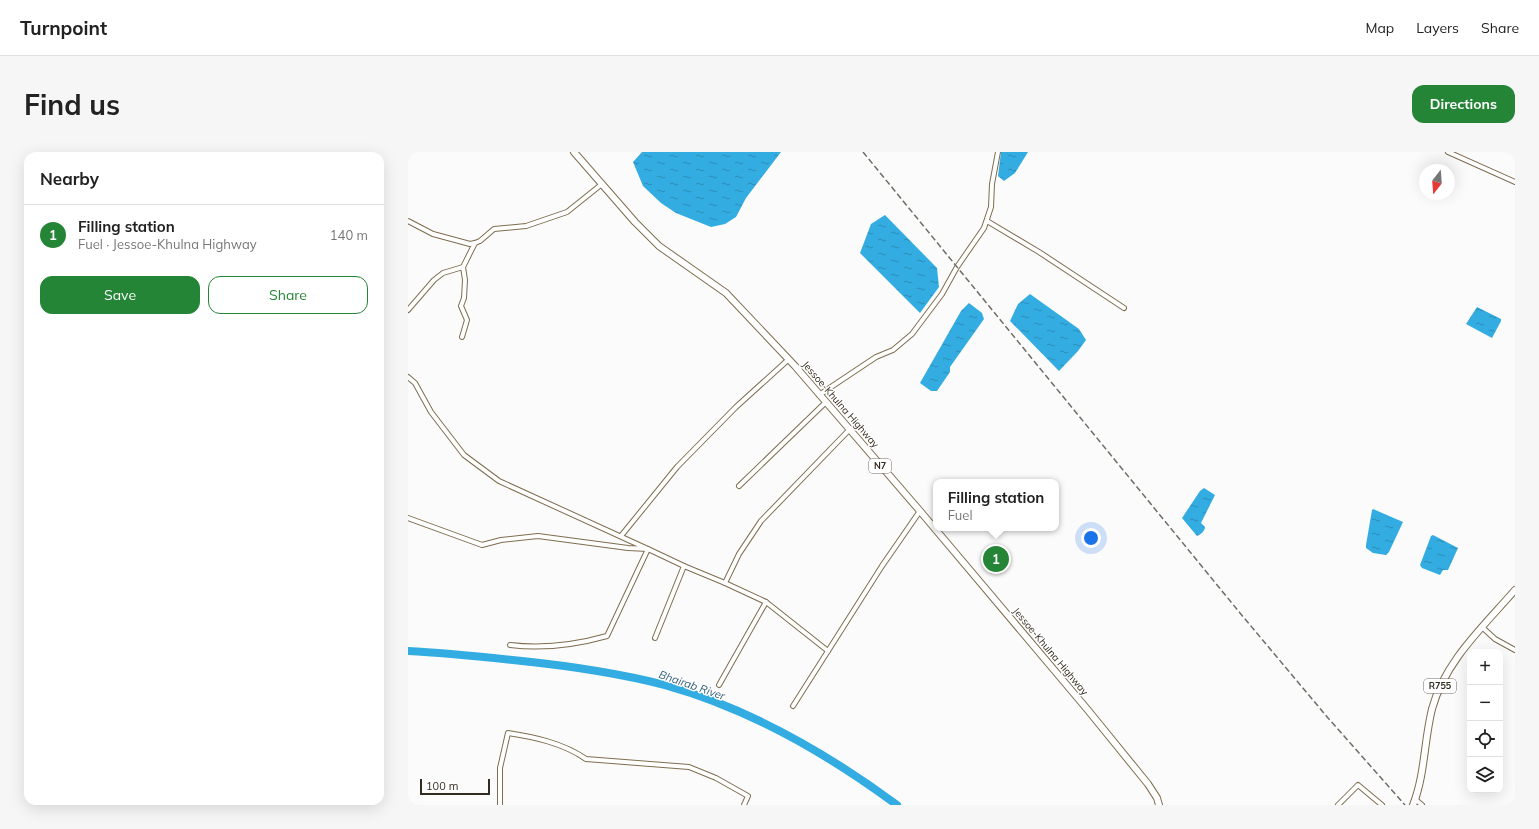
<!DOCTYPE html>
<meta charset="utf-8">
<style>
:root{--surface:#fff;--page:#f6f6f6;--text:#222;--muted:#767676;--line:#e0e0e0;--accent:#258537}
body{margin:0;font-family:Mulish,sans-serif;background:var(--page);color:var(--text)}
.controls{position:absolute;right:12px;bottom:12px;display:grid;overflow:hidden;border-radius:8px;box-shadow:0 4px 16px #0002}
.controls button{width:36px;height:36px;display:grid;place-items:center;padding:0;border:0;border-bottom:1px solid var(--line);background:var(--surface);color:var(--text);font:20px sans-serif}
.compass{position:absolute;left:1011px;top:12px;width:36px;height:36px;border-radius:50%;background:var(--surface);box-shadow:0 4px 16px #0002;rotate:197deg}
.scale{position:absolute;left:12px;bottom:10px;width:70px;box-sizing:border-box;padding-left:4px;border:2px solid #322a1e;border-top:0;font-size:11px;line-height:14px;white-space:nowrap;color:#322a1e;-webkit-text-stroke:3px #fff;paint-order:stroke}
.you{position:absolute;left:683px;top:386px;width:14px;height:14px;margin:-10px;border:3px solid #fff;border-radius:50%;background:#1a73e8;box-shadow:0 0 0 6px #1a73e833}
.badge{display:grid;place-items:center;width:26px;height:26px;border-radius:50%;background:var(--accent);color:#fff;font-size:13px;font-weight:700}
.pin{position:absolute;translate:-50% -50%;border:2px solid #fff;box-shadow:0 1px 4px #0006}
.popup{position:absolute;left:525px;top:327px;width:126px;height:52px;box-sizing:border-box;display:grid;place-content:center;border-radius:8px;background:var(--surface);filter:drop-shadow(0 1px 3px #0005);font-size:13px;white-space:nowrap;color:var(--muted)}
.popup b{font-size:15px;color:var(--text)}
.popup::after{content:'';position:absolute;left:50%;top:100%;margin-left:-8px;border:8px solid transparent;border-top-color:var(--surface)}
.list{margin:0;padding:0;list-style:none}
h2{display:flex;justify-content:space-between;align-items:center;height:52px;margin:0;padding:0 16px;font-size:17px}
h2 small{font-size:13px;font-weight:400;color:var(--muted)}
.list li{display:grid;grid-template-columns:26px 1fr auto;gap:12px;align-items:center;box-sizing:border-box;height:60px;padding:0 16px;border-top:1px solid var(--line)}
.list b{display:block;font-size:15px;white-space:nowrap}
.list p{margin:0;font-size:13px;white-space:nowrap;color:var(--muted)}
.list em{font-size:13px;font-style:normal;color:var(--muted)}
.actions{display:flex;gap:8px;padding:12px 16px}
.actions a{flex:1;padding:9px 0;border:1px solid var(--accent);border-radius:12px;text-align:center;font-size:14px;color:var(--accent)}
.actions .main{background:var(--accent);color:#fff}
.icon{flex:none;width:22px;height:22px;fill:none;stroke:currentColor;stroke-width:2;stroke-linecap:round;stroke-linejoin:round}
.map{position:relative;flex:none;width:1107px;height:653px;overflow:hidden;border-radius:12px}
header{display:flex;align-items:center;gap:24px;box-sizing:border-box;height:56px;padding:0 20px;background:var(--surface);border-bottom:1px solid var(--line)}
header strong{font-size:19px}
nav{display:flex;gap:22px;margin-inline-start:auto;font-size:14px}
.intro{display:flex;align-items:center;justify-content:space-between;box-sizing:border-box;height:96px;padding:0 24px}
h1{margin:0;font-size:28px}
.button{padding:10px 18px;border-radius:12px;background:var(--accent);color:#fff;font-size:14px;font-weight:700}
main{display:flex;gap:24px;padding:0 24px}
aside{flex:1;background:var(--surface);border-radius:12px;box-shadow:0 4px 16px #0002}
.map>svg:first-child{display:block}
</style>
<header>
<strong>Turnpoint</strong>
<nav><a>Map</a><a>Layers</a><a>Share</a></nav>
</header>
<div class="intro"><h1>Find us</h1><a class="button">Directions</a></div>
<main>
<aside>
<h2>Nearby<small></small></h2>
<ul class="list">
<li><span class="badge">1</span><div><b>Filling station</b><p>Fuel · Jessoe-Khulna Highway</p></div><em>140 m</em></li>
</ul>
<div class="actions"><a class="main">Save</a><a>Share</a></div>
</aside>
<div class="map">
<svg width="1107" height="653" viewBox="0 0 1107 653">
<defs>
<pattern id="water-ripples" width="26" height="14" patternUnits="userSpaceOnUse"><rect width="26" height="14" fill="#33ace2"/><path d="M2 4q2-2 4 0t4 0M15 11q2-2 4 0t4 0" fill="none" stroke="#2c8cb7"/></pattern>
</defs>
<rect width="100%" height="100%" fill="#fbfbfb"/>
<!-- water -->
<g fill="url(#water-ripples)">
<polygon points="234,0 373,0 338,46 328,65 317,72 303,75 268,61 253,51 235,34 225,10"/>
<polygon points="593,0 620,0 607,21 596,29 590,24"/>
<polygon points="477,63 529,116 531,135 512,161 452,101 463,72"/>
<polygon points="622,142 671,177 678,188 670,199 651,219 602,169 610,152"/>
<polygon points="561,151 574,161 576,167 542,215 542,220 529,239 523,239 512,231 553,159"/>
<polygon points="1069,155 1093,167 1093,169 1084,186 1058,172"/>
<path d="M 796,336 L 807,343 L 793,371 L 797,375 C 797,379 792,383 789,384 L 774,366 L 792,339 Z"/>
<polygon points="965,357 995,370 981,400 978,403 965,401 958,396 958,393 964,358"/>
<polygon points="1025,383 1050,396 1040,418 1035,418 1032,423 1014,416 1012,413 1023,384"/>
</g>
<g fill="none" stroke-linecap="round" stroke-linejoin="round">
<!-- river -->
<path stroke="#33ace2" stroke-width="8" d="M 0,499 C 38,501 76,505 114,509 C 162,514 210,521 257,533 C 340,556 420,602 489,653"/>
<!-- minor casing -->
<g stroke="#7f6d50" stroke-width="6">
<g id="minor">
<polyline points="1040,0 1107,30"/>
<polyline points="0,69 25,82 62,92 67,91 72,89 86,77 118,74 159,60 194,32"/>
<polyline points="579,69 631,100 716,156"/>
<polyline points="0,158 26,128 35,121 55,115"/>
<polyline points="54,185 59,168 53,154 56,146 57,128 55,115 67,91"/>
<polyline points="0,225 7,231 23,260 56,303 91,329 240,397 220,396 130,384 93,388 74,393 0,366"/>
<polyline points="411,243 468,205 485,198 504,182 534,142 549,115 576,76 583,55 584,32 590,0"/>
<polyline points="331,334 418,250"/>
<polyline points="213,384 269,315 328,255 381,207"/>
<polyline points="358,450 420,499 474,414 512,359"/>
<polyline points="1075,476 1087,487 1107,498"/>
<polyline points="247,486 276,414 317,431"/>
<path d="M 102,493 C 135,497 167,493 199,484 L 240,397 L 276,414"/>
<polyline points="311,533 358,450 317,431 331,402 353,369 442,277"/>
<polyline points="385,554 420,499"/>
<polyline points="1007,647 1014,653"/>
<path d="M 92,653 L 92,616 L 100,581 C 126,585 155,591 178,607 L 281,615 L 308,626 L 340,644 L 336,653"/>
<polyline points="930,653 950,633 974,653"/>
</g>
</g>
<!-- primary casing -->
<g stroke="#7f6d50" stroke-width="8">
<path id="primary" d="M 1005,653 C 1017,623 1016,589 1024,557 C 1037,509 1075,475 1107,438"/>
</g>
<!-- trunk casing -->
<g stroke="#7f6d50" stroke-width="8">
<polyline id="trunk" points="166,0 227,70 251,94 318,141 387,214 512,359 679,557 740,632 749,646 751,653"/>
</g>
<!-- minor -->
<use href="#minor" stroke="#fff" stroke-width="4"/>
<!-- primary -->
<use href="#primary" stroke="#fff" stroke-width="6"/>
<!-- trunk -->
<use href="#trunk" stroke="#fff" stroke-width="6"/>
<!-- rail -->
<polyline stroke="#716c64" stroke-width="1.5" stroke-dasharray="6 3" stroke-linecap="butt" points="455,0 832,461 920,566 997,653"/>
</g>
<g text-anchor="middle" stroke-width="3" stroke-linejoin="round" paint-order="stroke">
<!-- shield labels -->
<g fill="#fff" stroke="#706a62" stroke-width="1">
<rect x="461" y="307" width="22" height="14" rx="3"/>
<rect x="1016" y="527" width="32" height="14" rx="3"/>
</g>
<g font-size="9" font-weight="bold" fill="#322a1e">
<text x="472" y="317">N7</text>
<text x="1032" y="537">R755</text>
</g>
<!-- street labels -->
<g font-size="10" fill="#322a1e" stroke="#fff">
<text transform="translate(433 252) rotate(49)" y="4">Jessoe-Khulna Highway</text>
<text transform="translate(643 499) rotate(50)" y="4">Jessoe-Khulna Highway</text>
</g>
<!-- water labels -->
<g font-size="11" font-style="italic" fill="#2f5d75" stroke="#fff">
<text transform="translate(284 533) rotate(19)" y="4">Bhairab River</text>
</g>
</g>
</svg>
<div class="controls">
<button>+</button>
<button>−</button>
<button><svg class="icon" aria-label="locate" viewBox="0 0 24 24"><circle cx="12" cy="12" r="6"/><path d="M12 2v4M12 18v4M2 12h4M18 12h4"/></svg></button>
<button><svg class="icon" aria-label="layers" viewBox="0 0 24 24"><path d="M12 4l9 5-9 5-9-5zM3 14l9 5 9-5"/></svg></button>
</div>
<svg class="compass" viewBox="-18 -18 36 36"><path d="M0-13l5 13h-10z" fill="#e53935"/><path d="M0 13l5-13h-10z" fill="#767676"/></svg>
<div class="scale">100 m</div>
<div class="you"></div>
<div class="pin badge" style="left:588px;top:407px">1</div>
<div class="popup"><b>Filling station</b>Fuel</div>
</div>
</main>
